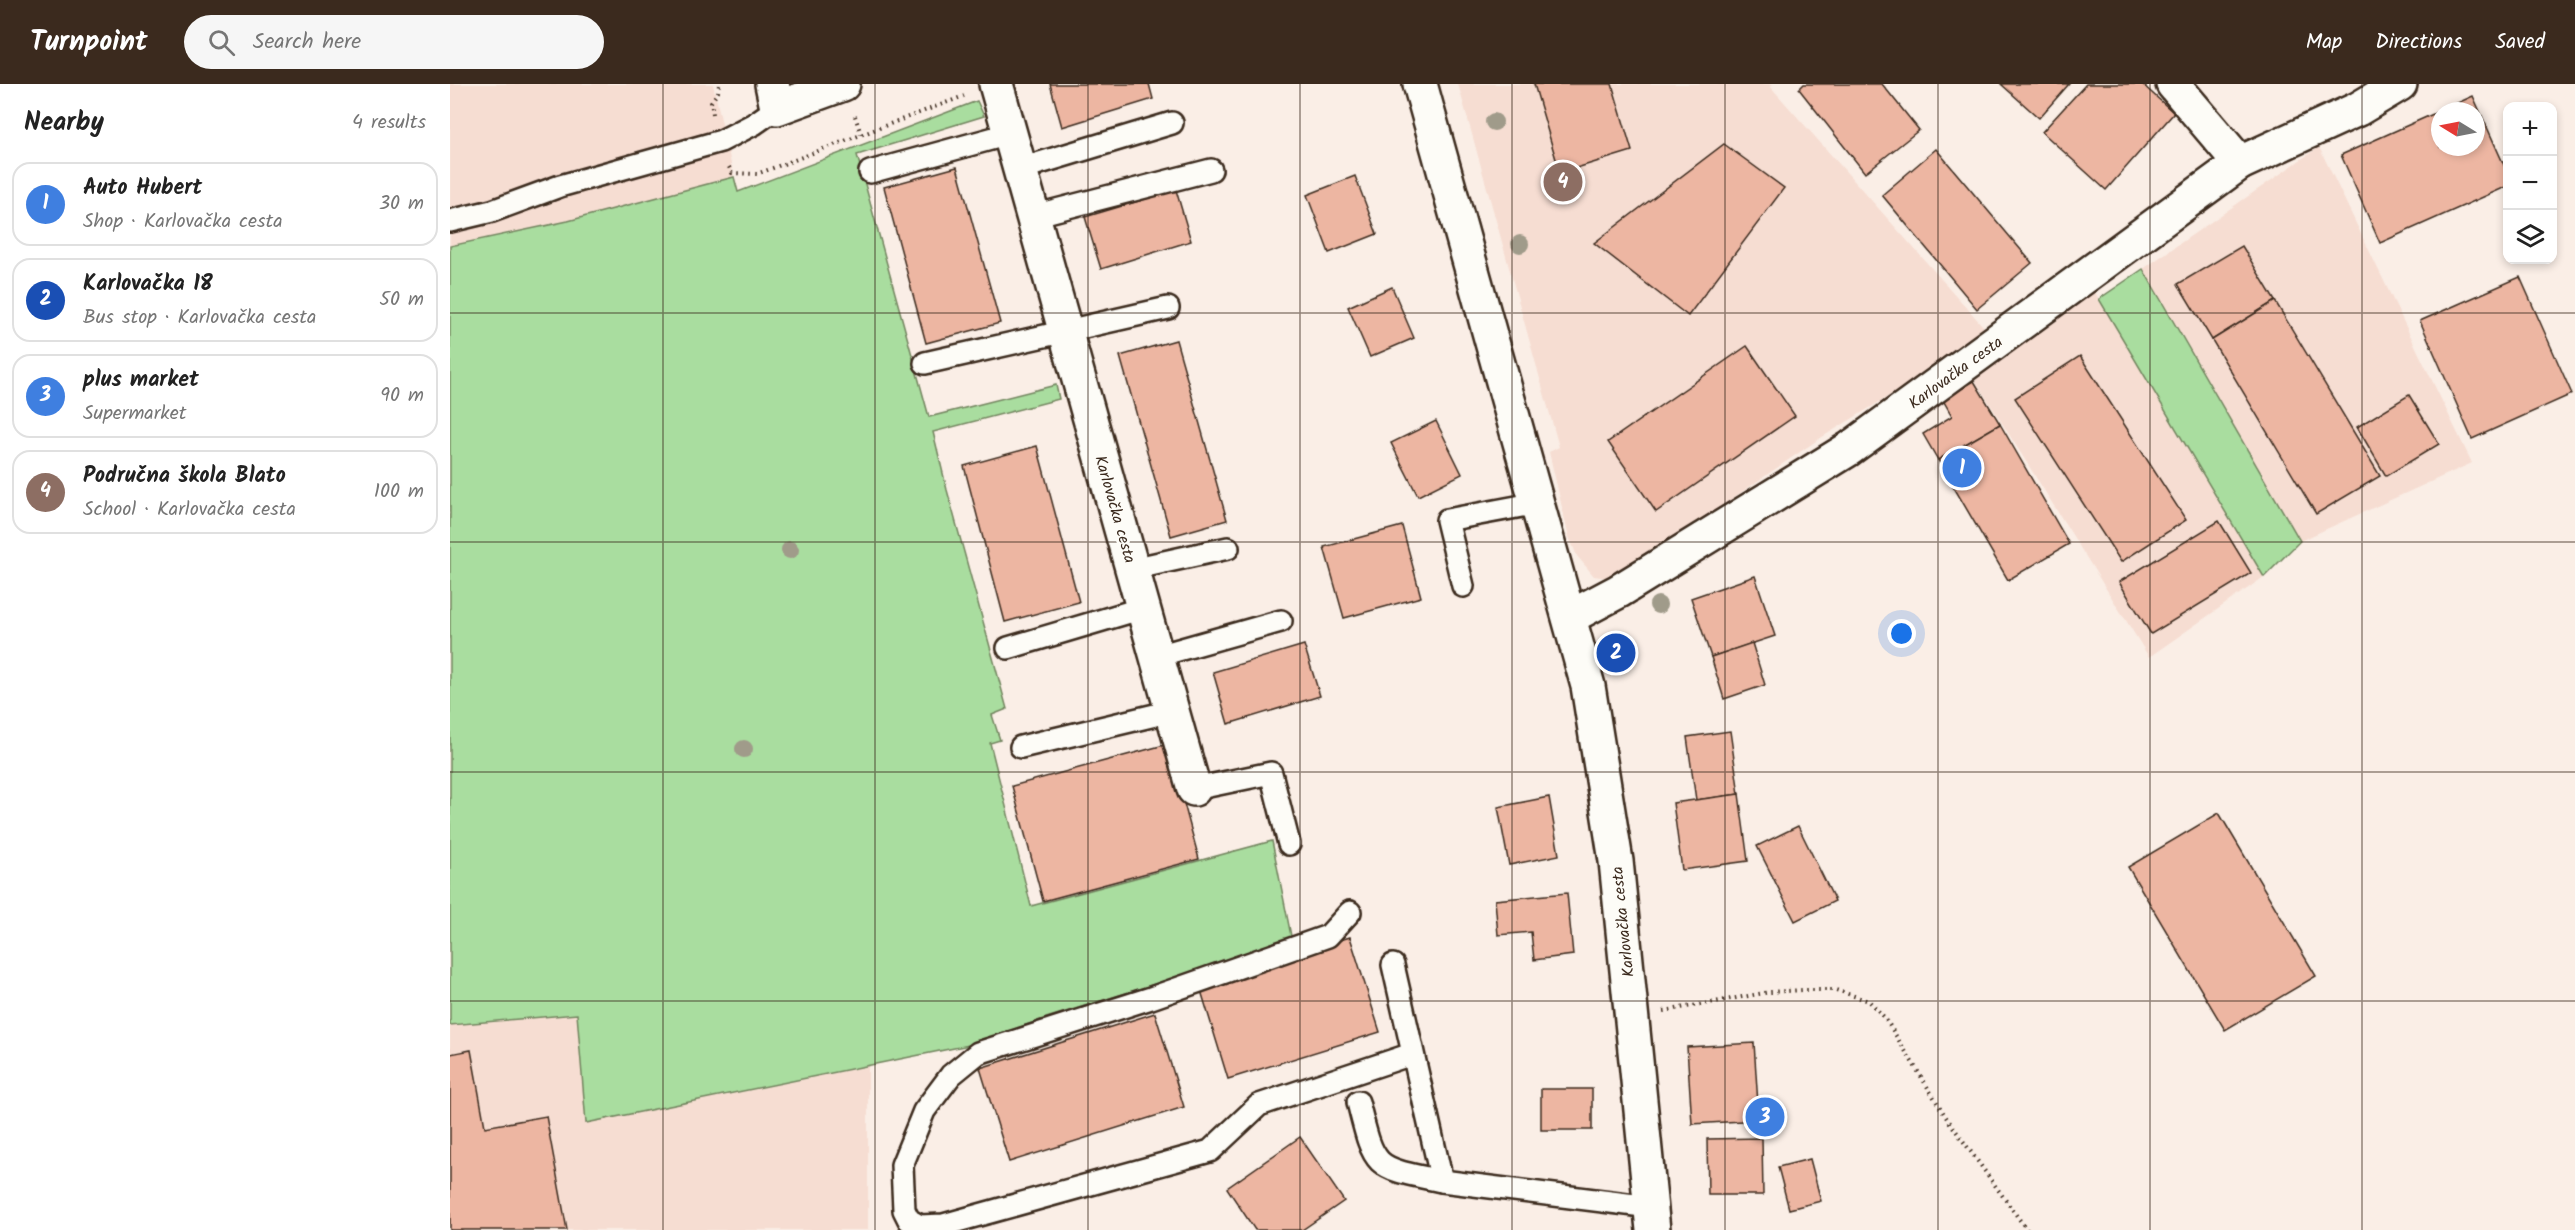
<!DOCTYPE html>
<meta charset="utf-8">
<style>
:root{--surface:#fff;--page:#f6f6f6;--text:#222;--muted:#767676;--line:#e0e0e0;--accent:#3b2a1e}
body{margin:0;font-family:Kalam,sans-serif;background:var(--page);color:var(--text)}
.controls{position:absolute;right:18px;top:18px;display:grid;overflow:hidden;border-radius:12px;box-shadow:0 3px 9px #0003}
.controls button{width:54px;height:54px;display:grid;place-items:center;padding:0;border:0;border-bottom:2px solid var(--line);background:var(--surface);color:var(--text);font:30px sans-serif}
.compass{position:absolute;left:1981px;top:18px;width:54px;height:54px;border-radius:50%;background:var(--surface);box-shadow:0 3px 9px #0003;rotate:280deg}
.you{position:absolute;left:1452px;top:550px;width:21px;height:21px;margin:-15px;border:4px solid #fff;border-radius:50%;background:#1a73e8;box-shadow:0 0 0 9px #1a73e833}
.badge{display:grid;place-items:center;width:39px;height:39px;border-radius:50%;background:var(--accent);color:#fff;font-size:20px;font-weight:700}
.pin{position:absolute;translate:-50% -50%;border:3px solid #fff;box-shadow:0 2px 6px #0006}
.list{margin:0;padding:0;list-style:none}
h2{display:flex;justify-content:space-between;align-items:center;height:78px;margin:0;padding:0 24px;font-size:26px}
h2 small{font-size:20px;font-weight:400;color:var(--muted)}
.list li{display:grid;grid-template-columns:39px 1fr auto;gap:18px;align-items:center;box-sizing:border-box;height:84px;margin:0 12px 12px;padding:0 12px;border:2px solid var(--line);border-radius:18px}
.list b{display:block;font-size:22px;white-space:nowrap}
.list p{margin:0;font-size:20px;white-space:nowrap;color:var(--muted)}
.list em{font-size:20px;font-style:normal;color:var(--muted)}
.icon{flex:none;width:33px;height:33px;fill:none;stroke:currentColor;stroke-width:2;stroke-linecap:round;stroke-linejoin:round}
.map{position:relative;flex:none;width:2125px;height:1146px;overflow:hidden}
header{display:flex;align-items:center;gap:36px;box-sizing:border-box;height:84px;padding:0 30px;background:var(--accent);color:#fff}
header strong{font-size:28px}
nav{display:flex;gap:33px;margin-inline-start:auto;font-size:21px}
.search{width:420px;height:54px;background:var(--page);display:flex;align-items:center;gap:15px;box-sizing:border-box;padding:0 21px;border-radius:33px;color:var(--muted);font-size:22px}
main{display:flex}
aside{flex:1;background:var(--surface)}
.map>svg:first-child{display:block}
</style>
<header>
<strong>Turnpoint</strong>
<div class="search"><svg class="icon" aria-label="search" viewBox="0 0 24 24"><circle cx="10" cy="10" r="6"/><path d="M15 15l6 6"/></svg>Search here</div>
<nav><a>Map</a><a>Directions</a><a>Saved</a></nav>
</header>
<main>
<aside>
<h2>Nearby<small>4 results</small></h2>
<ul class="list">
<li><span class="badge" style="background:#3f7fe0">1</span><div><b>Auto Hubert</b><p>Shop · Karlovačka cesta</p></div><em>30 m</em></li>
<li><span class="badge" style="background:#1a4fb4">2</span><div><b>Karlovačka 18</b><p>Bus stop · Karlovačka cesta</p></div><em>50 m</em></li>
<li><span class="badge" style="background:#3f7fe0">3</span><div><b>plus market</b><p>Supermarket</p></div><em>90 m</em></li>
<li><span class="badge" style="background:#8d6e63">4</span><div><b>Područna škola Blato</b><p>School · Karlovačka cesta</p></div><em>100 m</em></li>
</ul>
</aside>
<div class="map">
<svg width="2125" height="1146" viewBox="0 0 2125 1146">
<rect width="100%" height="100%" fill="#faeee6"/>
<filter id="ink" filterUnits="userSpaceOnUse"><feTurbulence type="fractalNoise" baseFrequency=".0167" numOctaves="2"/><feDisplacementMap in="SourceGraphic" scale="12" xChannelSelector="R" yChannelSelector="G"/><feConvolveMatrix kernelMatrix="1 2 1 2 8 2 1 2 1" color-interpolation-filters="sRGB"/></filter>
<g filter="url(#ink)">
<!-- built -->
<g fill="#f6ddd2">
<polygon points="0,0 263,0 284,93 118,137 0,162"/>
<polygon points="1008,0 1323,0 1320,2 1540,250 1369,355 1185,481 1167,493 1158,494 1144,492 1127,472 1119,453 1099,368 1109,363"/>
<polygon points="1869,63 2022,379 1850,457 1693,185"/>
<polygon points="1643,205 1814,493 1699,573 1521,290"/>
<polygon points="127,930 137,1039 418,982 418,1146 0,1146 0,941"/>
</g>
<!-- green -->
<g fill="#a9dd9f" stroke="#72845e" stroke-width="1.5">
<polygon points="527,17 534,32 407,71 479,333 606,301 609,315 483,348 497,406 557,625 542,631 550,656 540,659 581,822 822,757 842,857 593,935 519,961 136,1039 127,930 0,941 0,162 118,137 284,93 288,108"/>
<polygon points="1693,185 1850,457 1814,493 1649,215"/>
</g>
<!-- building -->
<g fill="#edb6a2" stroke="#3b2a1e" stroke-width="1.5">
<polygon points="600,0 699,0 703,15 612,43"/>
<polygon points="1084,0 1162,0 1182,67 1110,89"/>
<polygon points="1354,0 1432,0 1469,46 1415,89 1349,5"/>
<polygon points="1551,0 1619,0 1589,34"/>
<polygon points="1636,0 1692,0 1724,29 1656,106 1592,48"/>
<polygon points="2023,12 2058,90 2058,102 1930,159 1891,71 1990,27 1990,63 2026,63 2026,27 1990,27"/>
<polygon points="1274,60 1334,104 1238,232 1144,159"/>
<polygon points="1486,65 1582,179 1527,225 1432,111"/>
<polygon points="507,83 550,239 476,259 434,103"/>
<polygon points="905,92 927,150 879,169 857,111"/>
<polygon points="726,106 741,157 651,185 635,133"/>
<polygon points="1792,162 1825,217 1762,256 1728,200"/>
<polygon points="2070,193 2122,310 2022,355 1970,237"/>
<polygon points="942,203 964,254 920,273 898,223"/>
<polygon points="1825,217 1930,392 1866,430 1762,256"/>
<polygon points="726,256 777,436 721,452 670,272"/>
<polygon points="1297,262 1345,332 1206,428 1158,358"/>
<polygon points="1630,272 1736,436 1671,478 1565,314"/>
<polygon points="1524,297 1550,340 1488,376 1473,350 1502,332 1493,316"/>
<polygon points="1959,311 1989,360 1936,392 1907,343"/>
<polygon points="986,337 1012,390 968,412 941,359"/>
<polygon points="1550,340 1619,460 1558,496 1488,376"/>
<polygon points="587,362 629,518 555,538 514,382"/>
<polygon points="1769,437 1801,489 1701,550 1669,498"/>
<polygon points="952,442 971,513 894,534 874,463"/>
<polygon points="1305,492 1325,552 1261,573 1241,514"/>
<polygon points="1302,559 1315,601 1274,615 1261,573"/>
<polygon points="854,561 870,612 778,640 763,588"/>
<polygon points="1280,647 1289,710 1246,716 1237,653"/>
<polygon points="718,660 749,775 593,817 562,702"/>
<polygon points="1289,710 1298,777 1232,786 1223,719"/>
<polygon points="1099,713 1109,771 1059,781 1048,723"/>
<polygon points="1769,729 1866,892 1775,946 1678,783"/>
<polygon points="1348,742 1385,817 1345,837 1307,762"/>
<polygon points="1117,809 1123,871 1084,876 1081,848 1048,851 1045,816"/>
<polygon points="900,853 930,948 778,995 749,900"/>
<polygon points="705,929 734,1023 559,1078 530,984"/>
<polygon points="1304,959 1309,1036 1242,1040 1237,963"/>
<polygon points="21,966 35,1043 96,1032 117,1146 0,1146 0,970"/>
<rect x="1091" y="1005" width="51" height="41"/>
<polygon points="850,1053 894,1117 852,1146 805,1146 777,1104"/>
<polygon points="1312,1054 1313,1111 1258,1111 1257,1055"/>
<polygon points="1360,1075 1371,1117 1339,1125 1328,1083"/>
</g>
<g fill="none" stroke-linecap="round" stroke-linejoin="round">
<!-- lane casing -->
<g stroke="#3b2a1e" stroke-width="26">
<g id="lane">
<polyline points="570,85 722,39"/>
<polyline points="420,88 559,50"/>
<polyline points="583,132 761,86"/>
<polyline points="0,137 42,127 110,102 271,57 304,40 327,24"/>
<polyline points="475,279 718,224"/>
<polyline points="682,485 778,464"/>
<polyline points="1013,502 997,436 1088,419"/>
<polyline points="558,564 693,524"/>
<polyline points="707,572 831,537"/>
<polyline points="571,663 722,627"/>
<polyline points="744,705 821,689 839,760"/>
<polyline points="900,828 878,852 701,914 528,969 501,991 474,1027 452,1081 454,1126 459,1136 470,1142 493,1141 760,1067 809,1021 962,970"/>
<polyline points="943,881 992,1097 1201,1123"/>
<path d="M 908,1018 C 925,1086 923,1083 992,1097"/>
</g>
</g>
<!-- street casing -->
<g stroke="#3b2a1e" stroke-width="38">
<g id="street">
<polyline points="322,0 327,24 393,0"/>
<polyline points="546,0 744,705"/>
<polyline points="1790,79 1908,25 1950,0"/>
<polyline points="1120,533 1169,507 1399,365 1790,79 1723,0"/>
</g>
</g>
<!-- secondary casing -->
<g stroke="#3b2a1e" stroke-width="38">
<polyline id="secondary" points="970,0 1138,602 1166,777 1203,1146"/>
</g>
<!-- path -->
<g stroke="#3b2a1e" stroke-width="4" stroke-dasharray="1.5 4.5" stroke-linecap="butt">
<polyline points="263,30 261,18 268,8 269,0"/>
<polyline points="405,32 411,50"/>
<polyline points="279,83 282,89 307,90 514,12"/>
<polyline points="1214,927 1320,908 1353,906 1386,906 1419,917 1435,934 1496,1033 1577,1146"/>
</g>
<!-- lane -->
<use href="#lane" stroke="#fdfcf7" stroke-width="21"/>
<!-- street -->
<use href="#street" stroke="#fdfcf7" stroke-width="33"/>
<!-- secondary -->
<use href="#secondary" stroke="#fdfcf7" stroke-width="33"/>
</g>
<!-- trees -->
<g fill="#a09b8a">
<circle cx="1044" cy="38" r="9"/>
<circle cx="1070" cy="160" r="9"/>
<circle cx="340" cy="466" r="9"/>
<circle cx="1208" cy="521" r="9"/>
<circle cx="294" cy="665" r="9"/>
</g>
</g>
<!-- grid -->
<path fill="none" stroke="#3b2a1e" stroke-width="1.5" stroke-opacity="0.55" d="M 213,0 L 213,1146M 425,0 L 425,1146M 638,0 L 638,1146M 850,0 L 850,1146M 1062,0 L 1062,1146M 1275,0 L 1275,1146M 1488,0 L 1488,1146M 1700,0 L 1700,1146M 1912,0 L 1912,1146M 0,229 L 2125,229M 0,458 L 2125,458M 0,688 L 2125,688M 0,917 L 2125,917"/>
<g text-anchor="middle" stroke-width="6" stroke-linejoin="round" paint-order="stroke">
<!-- street labels -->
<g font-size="16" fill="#3b2a1e" stroke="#fdfcf7">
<text transform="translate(1505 288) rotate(-36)" y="6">Karlovačka cesta</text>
<text transform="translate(666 425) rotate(74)" y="6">Karlovačka cesta</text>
<text transform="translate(1172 838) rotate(-96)" y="6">Karlovačka cesta</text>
</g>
</g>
</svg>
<div class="controls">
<button>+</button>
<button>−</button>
<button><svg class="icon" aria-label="layers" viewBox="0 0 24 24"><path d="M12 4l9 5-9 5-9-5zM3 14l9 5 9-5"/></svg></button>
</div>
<svg class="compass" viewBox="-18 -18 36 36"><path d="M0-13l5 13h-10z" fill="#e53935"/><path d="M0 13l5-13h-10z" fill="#767676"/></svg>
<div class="you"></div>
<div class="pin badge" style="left:1512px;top:384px;background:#3f7fe0">1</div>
<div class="pin badge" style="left:1166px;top:569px;background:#1a4fb4">2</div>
<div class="pin badge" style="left:1315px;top:1033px;background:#3f7fe0">3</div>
<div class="pin badge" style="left:1113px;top:98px;background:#8d6e63">4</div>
</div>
</main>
